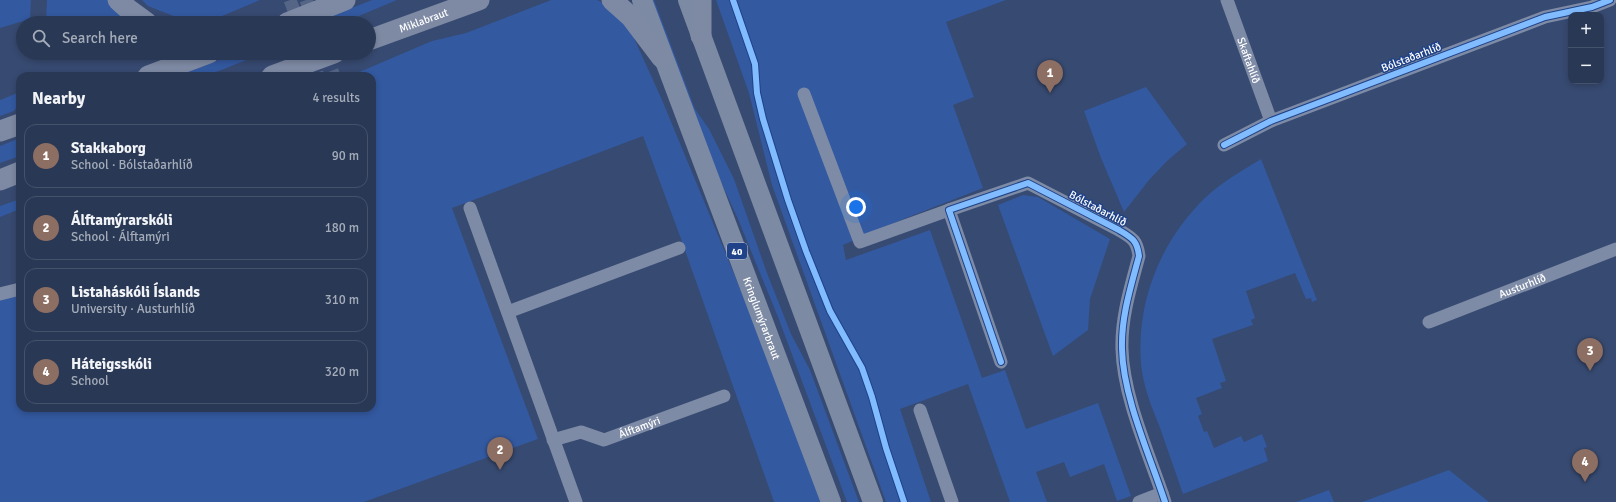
<!DOCTYPE html>
<meta charset="utf-8">
<style>
:root{--surface:#293855;--page:#35435f;--text:#f1f3f6;--muted:#a5acb9;--line:#45526c;--accent:#95b2f1}
body{margin:0;font-family:Signika,sans-serif;background:var(--page);color:var(--text)}
.controls{position:absolute;right:12px;top:12px;display:grid;overflow:hidden;border-radius:8px;box-shadow:0 2px 6px #0003}
.controls button{width:36px;height:36px;display:grid;place-items:center;padding:0;border:0;border-bottom:1px solid var(--line);background:var(--surface);color:var(--text);font:20px sans-serif}
.you{position:absolute;left:856px;top:207px;width:14px;height:14px;margin:-10px;border:3px solid #fff;border-radius:50%;background:#1a73e8;box-shadow:0 0 0 6px #1a73e833}
.badge{display:grid;place-items:center;width:26px;height:26px;border-radius:50%;background:var(--accent);color:#fff;font-size:13px;font-weight:700}
.pin{position:absolute;translate:-50% -33px;filter:drop-shadow(0 1px 2px #0008)}
.pin::after{content:'';position:absolute;top:21px;width:14px;height:12px;background:inherit;clip-path:polygon(0 0,100% 0,50% 100%)}
.list{margin:0;padding:0;list-style:none}
h2{display:flex;justify-content:space-between;align-items:center;height:52px;margin:0;padding:0 16px;font-size:17px}
h2 small{font-size:13px;font-weight:400;color:var(--muted)}
.list li{display:grid;grid-template-columns:26px 1fr auto;gap:12px;align-items:center;box-sizing:border-box;height:64px;margin:0 8px 8px;padding:0 8px;border:1px solid var(--line);border-radius:12px}
.list b{display:block;font-size:15px;white-space:nowrap}
.list p{margin:0;font-size:13px;white-space:nowrap;color:var(--muted)}
.list em{font-size:13px;font-style:normal;color:var(--muted)}
.icon{flex:none;width:22px;height:22px;fill:none;stroke:currentColor;stroke-width:2;stroke-linecap:round;stroke-linejoin:round}
.map{position:relative;flex:none;width:1616px;height:502px;overflow:hidden}
.search{position:absolute;background:var(--surface);box-shadow:0 2px 6px #0003;left:16px;top:16px;width:360px;height:44px;display:flex;align-items:center;gap:10px;box-sizing:border-box;padding:0 14px;border-radius:22px;color:var(--muted);font-size:15px}
.panel{position:absolute;background:var(--surface);box-shadow:0 2px 6px #0003;left:16px;top:72px;width:360px;height:340px;border-radius:12px}
.map>svg:first-child{display:block}
</style>
<div class="map">
<svg width="1616" height="502" viewBox="0 0 1616 502">
<rect width="100%" height="100%" fill="#374a71"/>
<!-- green -->
<g fill="#3359a0">
<polygon points="0,0 31,0 30,19 0,28"/>
<polygon points="47,0 109,0 131,23 61,23 61,19 46,21"/>
<polygon points="142,0 260,0 215,19 200,19 186,21 148,6"/>
<polygon points="372,0 397,0 342,23 313,23"/>
<polygon points="551,0 597,0 611,6 629,27 662,100 808,452 826,502 774,502 681,239 643,136 452,208 538,439 364,502 0,502 0,299 20,293 20,408 372,408 372,76 350,76 432,41 466,33"/>
<polygon points="646,0 654,0 695,109 709,129 734,179 767,273 791,334 810,370 859,502 847,502 778,317 738,219 706,150"/>
<polygon points="716,0 1006,0 946,22 974,97 953,105 983,188 906,218 843,245 846,260 930,230 982,378 1005,370 1026,429 1098,403 1131,496 1117,501 1104,464 1070,477 1064,462 1036,472 1047,502 1010,502 968,384 900,409 931,502 886,502 772,185 749,93"/>
<polygon points="237,53 264,53 206,76 178,76"/>
<polygon points="1146,87 1187,144 1167,161 1149,180 1124,212 1101,158 1084,111"/>
<polygon points="20,92 20,103 14,111 0,116 0,100"/>
<polygon points="20,138 20,156 0,163 0,146"/>
<path d="M 1261,159 L 1317,300 L 1312,302 L 1311,298 L 1306,299 L 1295,273 L 1246,291 L 1255,318 L 1251,320 L 1253,325 L 1212,339 L 1226,381 L 1220,383 L 1222,388 L 1196,398 L 1202,414 L 1198,416 L 1204,432 L 1207,431 L 1214,448 L 1241,436 L 1244,442 L 1262,434 L 1267,447 L 1264,448 L 1268,461 L 1183,494 C 1175,471 1167,448 1159,425 C 1151,406 1143,385 1141,364 C 1136,301 1161,240 1206,197 C 1222,182 1243,170 1261,159 Z"/>
<polygon points="1023,195 1038,197 1110,239 1090,299 1088,330 1053,356 998,205"/>
<polygon points="20,199 20,209 0,217 0,206"/>
<polygon points="1449,470 1489,502 1362,502"/>
<polygon points="1329,490 1334,502 1296,502"/>
</g>
<g fill="none" stroke-linecap="round" stroke-linejoin="round">
<!-- minor-tunnel -->
<g stroke="#556586" stroke-width="13" stroke-dasharray="13 6" stroke-linecap="butt">
<polyline points="290,0 299,23"/>
<polyline points="306,0 313,19"/>
<polyline points="325,53 334,76"/>
<polyline points="310,55 318,76"/>
</g>
<!-- minor -->
<g stroke="#7e8ba6" stroke-width="13">
<path id="s1" d="M 1227,0 L 1271,121"/>
<polyline points="804,94 860,242 949,210"/>
<polyline points="1224,145 1271,121 1545,17 1592,7 1610,0"/>
<polyline points="470,208 576,502"/>
<polyline points="0,294 20,289"/>
<polyline points="508,312 679,248"/>
<path id="s2" d="M 1429,322 L 1616,249"/>
<path d="M 1001,362 L 949,210 L 1028,183 L 1119,230 C 1132,238 1137,240 1139,256 C 1131,286 1121,317 1122,349 C 1123,397 1150,456 1165,502"/>
<polyline points="920,410 952,502"/>
<path id="s3" d="M 553,440 L 581,432 L 604,440 L 724,396"/>
<polyline points="1139,502 1162,493"/>
</g>
<!-- primary -->
<g stroke="#7d8aa4" stroke-width="20">
<path id="s4" d="M 642,0 L 831,502"/>
<polyline points="688,0 873,502"/>
</g>
<!-- trunk -->
<g stroke="#7e8aa4" stroke-width="21">
<polyline points="118,0 128,9 147,23"/>
<polyline points="612,0 631,17 662,58"/>
<polyline points="701,0 701,36"/>
<polyline points="287,23 345,0"/>
<path id="s5" d="M 369,40 L 479,0"/>
<polyline points="148,76 209,53"/>
<polyline points="272,76 334,53"/>
<polyline points="0,131 20,124"/>
<polyline points="0,180 20,172"/>
</g>
<!-- cycleway casing -->
<g stroke="#1f4289" stroke-width="8">
<g id="cycleway">
<polyline points="733,0 755,64 757,93 763,119 788,200 806,251 830,311 862,368 872,397 886,448 904,502"/>
<polyline points="1224,145 1271,121 1545,17 1592,7 1610,0"/>
<path d="M 1001,362 L 949,210 L 1028,183 L 1119,230 C 1132,238 1137,240 1139,256 C 1131,286 1121,317 1122,349 C 1123,397 1150,456 1165,502"/>
</g>
</g>
<!-- cycleway -->
<use href="#cycleway" stroke="#80bcff" stroke-width="6"/>
</g>
<g text-anchor="middle" stroke-width="3" stroke-linejoin="round" paint-order="stroke">
<!-- shield labels -->
<rect fill="#1f4289" stroke="#bcc6dc" stroke-width="1" x="727" y="243" width="20" height="16" rx="3"/>
<g font-size="10" font-weight="bold" fill="#fff">
<text x="737" y="255">40</text>
</g>
<!-- street labels -->
<g font-size="11" fill="#fff" stroke="#1f4289">
<text dy="4" stroke="none"><textPath href="#s5" startOffset="58">Miklabraut</textPath></text>
<text transform="translate(1411 57) rotate(-21)" y="4">Bólstaðarhlíð</text>
<text dy="4" stroke="none"><textPath href="#s1" startOffset="64">Skaftahlíð</textPath></text>
<text transform="translate(1098 208) rotate(28)" y="4">Bólstaðarhlíð</text>
<text dy="4" stroke="none"><textPath href="#s2" startOffset="100">Austurhlíð</textPath></text>
<text dy="4" stroke="none"><textPath href="#s4" startOffset="340">Kringlumýrarbraut</textPath></text>
<text dy="4" stroke="none"><textPath href="#s3" startOffset="91">Álftamýri</textPath></text>
</g>
</g>
</svg>
<div class="controls">
<button>+</button>
<button>−</button>
</div>
<div class="you"></div>
<div class="pin badge" style="left:1050px;top:93px;background:#8d6e63">1</div>
<div class="pin badge" style="left:500px;top:470px;background:#8d6e63">2</div>
<div class="pin badge" style="left:1590px;top:371px;background:#8d6e63">3</div>
<div class="pin badge" style="left:1585px;top:482px;background:#8d6e63">4</div>
<div class="search"><svg class="icon" aria-label="search" viewBox="0 0 24 24"><circle cx="10" cy="10" r="6"/><path d="M15 15l6 6"/></svg>Search here</div>
<section class="panel">
<h2>Nearby<small>4 results</small></h2>
<ul class="list">
<li><span class="badge" style="background:#8d6e63">1</span><div><b>Stakkaborg</b><p>School · Bólstaðarhlíð</p></div><em>90 m</em></li>
<li><span class="badge" style="background:#8d6e63">2</span><div><b>Álftamýrarskóli</b><p>School · Álftamýri</p></div><em>180 m</em></li>
<li><span class="badge" style="background:#8d6e63">3</span><div><b>Listaháskóli Íslands</b><p>University · Austurhlíð</p></div><em>310 m</em></li>
<li><span class="badge" style="background:#8d6e63">4</span><div><b>Háteigsskóli</b><p>School</p></div><em>320 m</em></li>
</ul>
</section>
</div>
